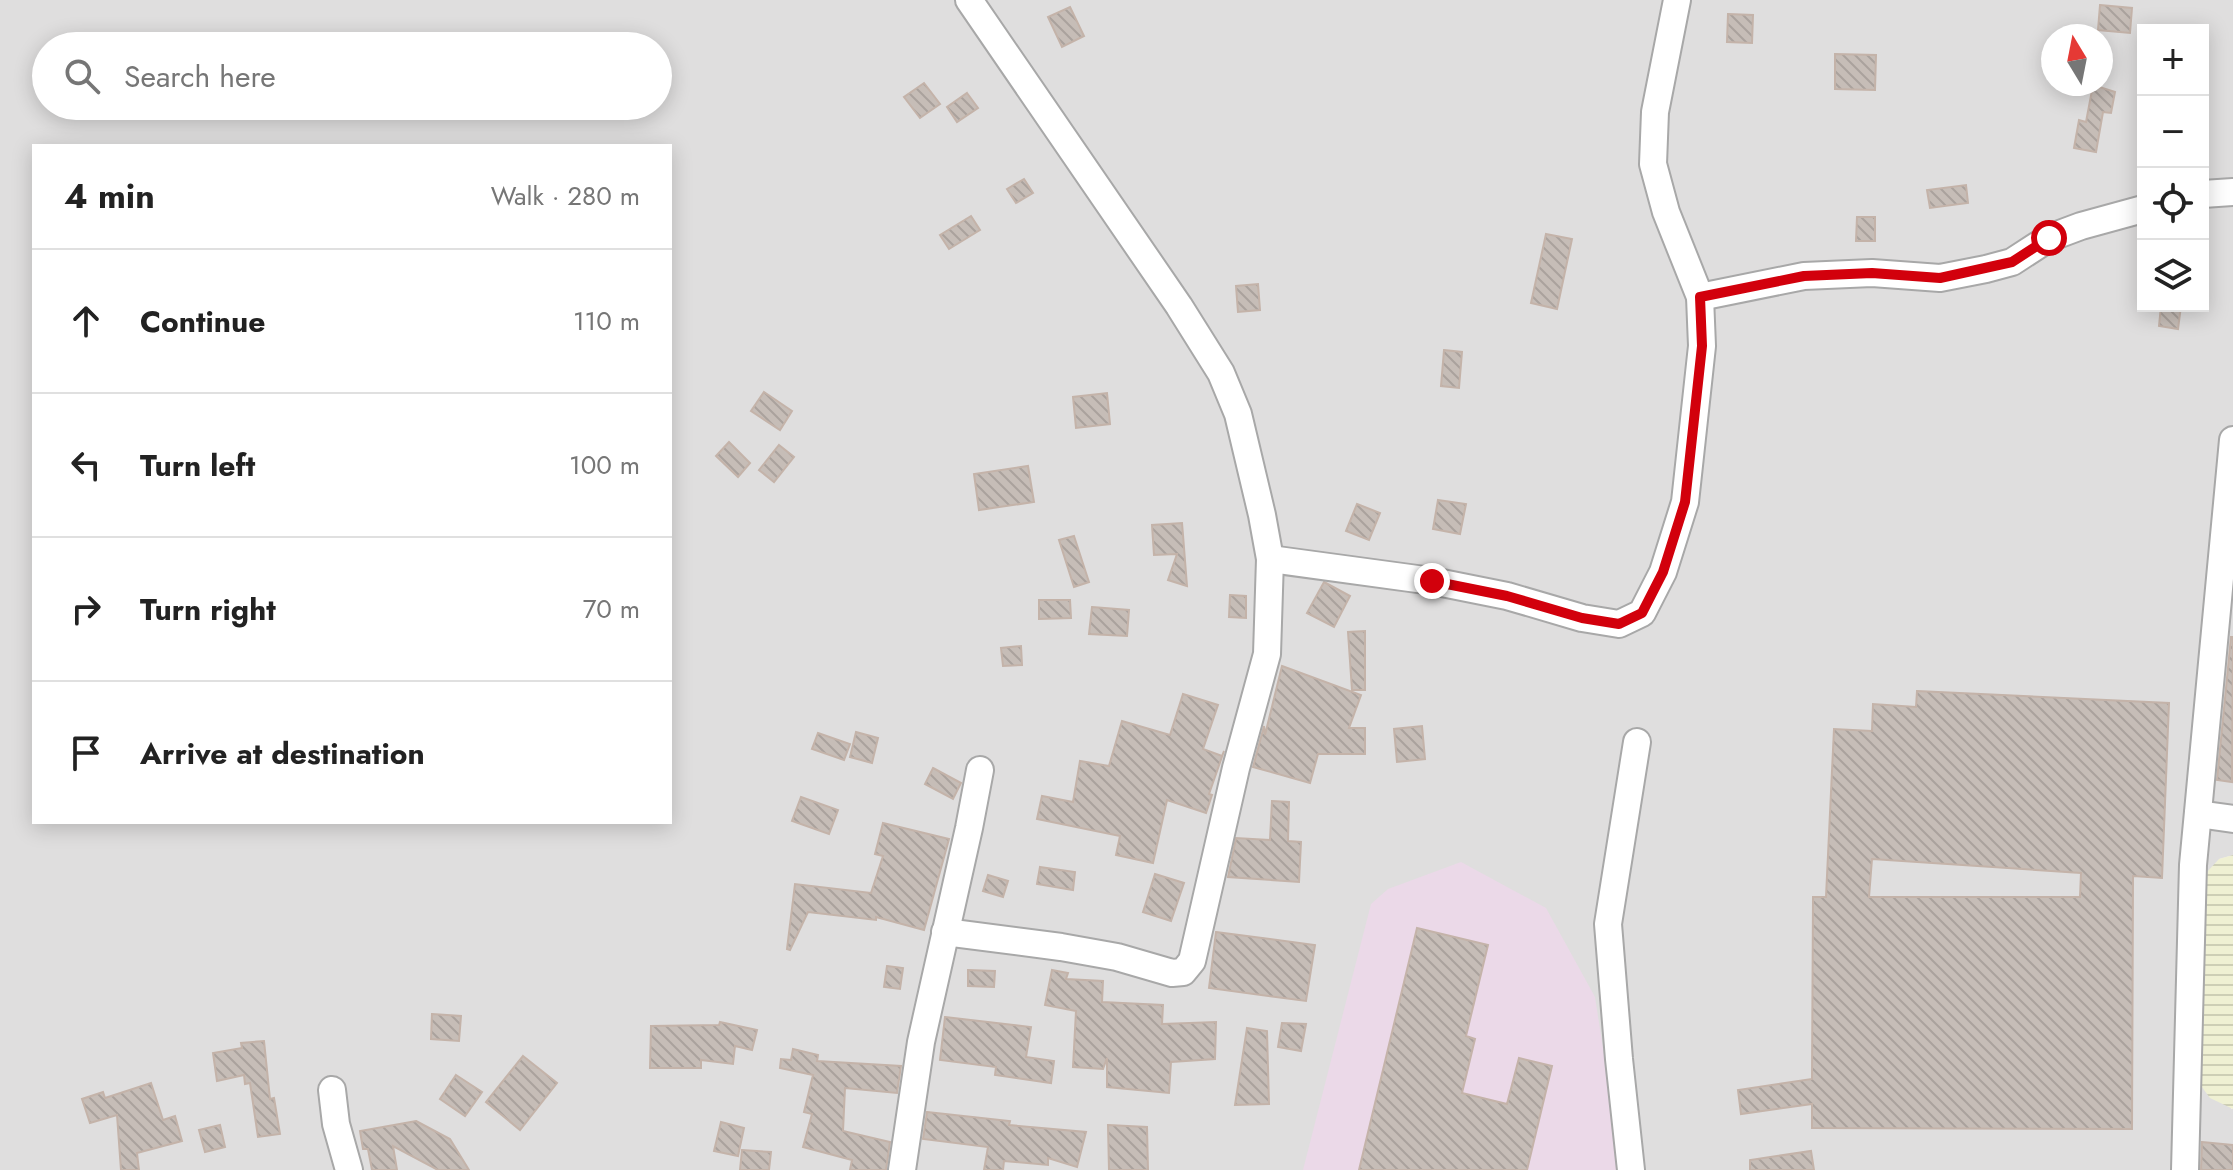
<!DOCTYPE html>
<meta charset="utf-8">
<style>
:root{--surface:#fff;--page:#f6f6f6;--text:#222;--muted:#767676;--line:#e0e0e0}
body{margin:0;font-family:Jost,sans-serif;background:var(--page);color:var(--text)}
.controls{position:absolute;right:24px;top:24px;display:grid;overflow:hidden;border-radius:0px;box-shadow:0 4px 20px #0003}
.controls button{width:72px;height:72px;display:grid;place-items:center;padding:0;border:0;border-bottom:2px solid var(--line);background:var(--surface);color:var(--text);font:40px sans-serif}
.compass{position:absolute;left:2041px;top:24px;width:72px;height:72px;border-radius:50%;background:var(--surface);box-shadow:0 4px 20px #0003;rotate:350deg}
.stop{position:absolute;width:24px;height:24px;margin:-18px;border:6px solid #d2000c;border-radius:50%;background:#fff}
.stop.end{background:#d2000c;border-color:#fff;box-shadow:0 2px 8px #0008}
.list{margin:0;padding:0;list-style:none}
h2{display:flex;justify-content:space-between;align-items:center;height:104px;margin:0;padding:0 32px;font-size:34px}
h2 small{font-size:26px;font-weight:400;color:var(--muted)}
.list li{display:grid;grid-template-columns:52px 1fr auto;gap:24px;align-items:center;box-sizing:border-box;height:144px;padding:0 32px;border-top:2px solid var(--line)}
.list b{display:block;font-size:30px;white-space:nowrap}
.list em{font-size:26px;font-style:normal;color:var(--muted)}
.icon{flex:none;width:44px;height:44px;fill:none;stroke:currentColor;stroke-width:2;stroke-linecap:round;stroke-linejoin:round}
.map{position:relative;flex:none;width:2233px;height:1170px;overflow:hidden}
.search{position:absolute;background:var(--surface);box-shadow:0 4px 20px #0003;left:32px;top:32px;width:640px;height:88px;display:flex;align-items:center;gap:20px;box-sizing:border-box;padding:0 28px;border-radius:44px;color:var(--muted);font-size:30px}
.panel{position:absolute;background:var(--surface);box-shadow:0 4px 20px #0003;left:32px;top:144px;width:640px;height:680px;border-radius:0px}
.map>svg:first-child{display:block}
</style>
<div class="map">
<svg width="2233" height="1170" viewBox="0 0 2233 1170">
<defs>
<pattern id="farmland-rules" width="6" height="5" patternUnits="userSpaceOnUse" patternTransform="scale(2)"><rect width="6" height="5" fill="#eff0d3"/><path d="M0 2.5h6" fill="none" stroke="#cdceb5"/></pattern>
<pattern id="building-back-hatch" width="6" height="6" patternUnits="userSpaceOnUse" patternTransform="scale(2)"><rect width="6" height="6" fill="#c6bdb7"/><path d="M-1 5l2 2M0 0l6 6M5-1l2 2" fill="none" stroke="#aaa29d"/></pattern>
</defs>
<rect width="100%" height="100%" fill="#f1eee8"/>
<!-- residential -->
<path fill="#dfdede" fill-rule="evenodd" d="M 0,0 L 2233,0 L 2233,855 L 2219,859 L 2231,1109 L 2233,1109 L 2233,1170 L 0,1170 ZM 2143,30 L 2203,30 L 2203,306 L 2143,306 ZM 2053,36 L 2101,36 L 2101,84 L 2053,84 ZM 46,46 L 658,46 L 658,106 L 46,106 ZM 34,146 L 670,146 L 670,822 L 34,822 Z"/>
<!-- industrial -->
<polygon fill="#ebd9e8" points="1461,862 1546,908 1595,997 1622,1170 1303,1170 1371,904 1388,889"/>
<!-- farmland -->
<polygon fill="url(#farmland-rules)" points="2233,855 2233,1109 2210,1098 2196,1079 2194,886 2219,859"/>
<!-- building -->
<g fill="url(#building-back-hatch)" stroke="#c4b3a9" stroke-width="2" fill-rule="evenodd">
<polygon points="2100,5 2132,8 2130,33 2098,30"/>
<polygon points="1070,7 1084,36 1062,47 1048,17"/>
<polygon points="1728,14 1753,15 1752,43 1727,42"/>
<polygon points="1835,54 1876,55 1875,90 1835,89"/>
<polygon points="924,83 940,104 920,118 904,97"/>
<polygon points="2093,85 2115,92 2111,113 2103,112 2096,152 2074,148 2079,120 2086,122"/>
<polygon points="967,93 978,108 957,122 947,107"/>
<polygon points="1024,179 1033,193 1016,203 1007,189"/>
<polygon points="1966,185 1968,203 1930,208 1927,190"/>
<polygon points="971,216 980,230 949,249 940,235"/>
<polygon points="1857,217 1875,217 1875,241 1856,241"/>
<polygon points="1546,234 1572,239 1557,309 1531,303"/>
<polygon points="1258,284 1260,310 1238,312 1236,286"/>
<polygon points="2161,306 2181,306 2178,329 2159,326"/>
<polygon points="1444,350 1462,352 1459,388 1441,386"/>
<polygon points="764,392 792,411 780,430 751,411"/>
<polygon points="1107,393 1110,424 1076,428 1073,397"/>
<polygon points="729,442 750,463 738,477 716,456"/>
<polygon points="779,445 794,457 774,482 759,470"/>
<polygon points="1028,466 1034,502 979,510 974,474"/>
<polygon points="1438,500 1466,504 1460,534 1433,529"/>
<polygon points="1357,504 1380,513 1369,540 1346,531"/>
<polygon points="1182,523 1183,535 1187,586 1168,580 1177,554 1154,555 1152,525"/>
<polygon points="1074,536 1089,582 1074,587 1059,540"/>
<polygon points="1324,582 1350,596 1334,627 1307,613"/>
<polygon points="1230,595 1246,596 1246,618 1229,617"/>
<polygon points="1039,600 1070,600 1071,618 1039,619"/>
<polygon points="1092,607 1129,610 1127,636 1089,634"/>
<polygon points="1365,631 1365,690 1352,690 1348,632"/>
<polygon points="2231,637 2233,637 2232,782 2217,780"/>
<polygon points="1021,646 1022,665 1003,666 1001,648"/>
<polygon points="1282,666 1361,695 1349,728 1365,728 1365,754 1318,754 1310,783 1253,767 1264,726 1265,735"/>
<path d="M 1917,691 L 2169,703 L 2162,878 L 2133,876 L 2132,1129 L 1812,1128 L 1812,1104 L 1741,1114 L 1738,1090 L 1812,1079 L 1813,897 L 1826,897 L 1834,729 L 1872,731 L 1873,704 L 1916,707 ZM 1872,859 L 2081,873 L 2080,897 L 1869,897 Z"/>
<polygon points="1183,694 1218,705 1203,749 1222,756 1224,751 1209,794 1212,795 1206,813 1167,800 1153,863 1116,855 1120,836 1037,819 1042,796 1073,802 1080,761 1109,766 1122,721 1170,735"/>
<polygon points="1422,726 1425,759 1397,762 1394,729"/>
<polygon points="856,732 878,738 872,763 850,757"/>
<polygon points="818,733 850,744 844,760 812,749"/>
<polygon points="933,768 961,783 953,799 925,784"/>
<polygon points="801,797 838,810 829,834 792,821"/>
<polygon points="1272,801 1289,802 1288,841 1301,842 1299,882 1228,877 1236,838 1270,840"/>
<polygon points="883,823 949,839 924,930 876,917 876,920 808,912 790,950 787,949 795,884 871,893 883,856 875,854"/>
<polygon points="1040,867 1075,872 1073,890 1037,884"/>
<polygon points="1155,874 1184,883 1171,921 1143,912"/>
<polygon points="988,875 1008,881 1003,897 983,891"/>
<polygon points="1417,928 1488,945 1466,1036 1475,1039 1462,1093 1507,1104 1519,1058 1552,1066 1527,1170 1359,1170"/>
<polygon points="1216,932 1315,945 1306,1001 1209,988"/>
<polygon points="887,966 903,968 900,989 884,987"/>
<polygon points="968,970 995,971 994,987 968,986"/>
<polygon points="1052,970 1068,973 1066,979 1103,981 1102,1002 1163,1005 1162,1024 1216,1022 1215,1059 1171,1062 1169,1093 1107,1087 1107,1058 1103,1069 1073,1067 1076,1011 1045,1005"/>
<polygon points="432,1014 461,1016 459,1041 431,1039"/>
<polygon points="945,1017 1031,1027 1026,1057 1054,1061 1051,1083 995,1075 996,1067 940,1060"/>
<polygon points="720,1022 757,1030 752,1050 735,1046 733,1064 701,1060 701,1068 650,1068 651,1026 719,1025"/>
<polygon points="1282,1023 1306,1024 1301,1051 1278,1047"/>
<polygon points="1247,1028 1267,1031 1269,1104 1235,1105"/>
<polygon points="264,1041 270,1099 274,1098 280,1134 258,1137 250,1083 245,1084 244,1075 217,1081 213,1053 242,1048 241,1043"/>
<polygon points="793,1049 818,1055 817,1061 901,1066 897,1093 845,1088 843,1131 890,1142 886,1170 850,1170 852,1160 803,1147 812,1114 804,1112 813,1075 780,1068 781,1059 791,1060"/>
<polygon points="523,1056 557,1083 520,1130 486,1102"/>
<polygon points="456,1075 482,1092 465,1116 440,1099"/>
<polygon points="151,1083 163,1120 175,1116 182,1141 137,1153 139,1170 121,1170 117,1115 90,1123 82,1099 103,1092 105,1098"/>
<polygon points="927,1112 1010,1121 1009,1125 1086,1132 1077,1167 1048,1158 1048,1165 1004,1161 1003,1170 984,1170 988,1147 923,1139"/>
<polygon points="416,1121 450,1139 469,1170 438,1170 393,1146 397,1170 372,1170 368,1149 363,1149 360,1131"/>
<polygon points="721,1122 744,1128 738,1156 714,1151"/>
<polygon points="220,1125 225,1147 205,1152 199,1130"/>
<polygon points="1108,1125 1147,1127 1148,1170 1109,1170"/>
<polygon points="2202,1142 2233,1145 2233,1170 2201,1170"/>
<polygon points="742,1150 771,1152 769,1170 740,1170"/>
<polygon points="1811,1151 1814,1170 1750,1170 1750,1160"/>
</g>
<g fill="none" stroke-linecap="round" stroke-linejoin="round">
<!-- minor casing -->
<g stroke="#a8a8a8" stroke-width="30">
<g id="minor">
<polyline points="2203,194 2233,192"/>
<polyline points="1700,297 1804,276 1872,273 1940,278 1986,269 2012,262 2049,238 2081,226 2143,209"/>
<polyline points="1270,559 1432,581 1507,596 1582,618 1619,624 1642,613 1663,572 1685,502 1702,346 1700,297 1666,212 1653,164 1655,112 1677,0"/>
<polyline points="2198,814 2233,819"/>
<polyline points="945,932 1061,947 1117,957 1172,973 1183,972 1192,961 1236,768 1267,654 1270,559 1262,515 1238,414 1221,373 1179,306 969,0"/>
<polyline points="332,1090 336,1124 349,1170"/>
<polyline points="902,1170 921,1042 969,828 980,770"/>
<polyline points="1631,1170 1619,1059 1608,924 1637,742"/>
<polyline points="2185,1170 2193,865 2233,440"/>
</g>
</g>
<!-- minor -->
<use href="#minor" stroke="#fff" stroke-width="26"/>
</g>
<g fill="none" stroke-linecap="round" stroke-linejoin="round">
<!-- route -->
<polyline stroke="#d2000c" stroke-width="10" points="1432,581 1507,596 1582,618 1619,624 1642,613 1663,572 1685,502 1702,346 1700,297 1804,276 1872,273 1940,278 2012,262 2049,238"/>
</g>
</svg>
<div class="controls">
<button>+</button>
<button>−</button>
<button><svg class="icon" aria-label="locate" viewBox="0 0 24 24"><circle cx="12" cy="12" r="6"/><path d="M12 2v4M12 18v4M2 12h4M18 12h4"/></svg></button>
<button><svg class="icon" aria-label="layers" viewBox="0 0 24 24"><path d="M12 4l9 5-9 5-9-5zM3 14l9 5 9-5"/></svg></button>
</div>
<svg class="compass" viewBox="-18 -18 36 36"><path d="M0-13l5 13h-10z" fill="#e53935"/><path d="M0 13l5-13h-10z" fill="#767676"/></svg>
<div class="stop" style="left:2049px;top:238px"></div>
<div class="stop end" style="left:1432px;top:581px"></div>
<div class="search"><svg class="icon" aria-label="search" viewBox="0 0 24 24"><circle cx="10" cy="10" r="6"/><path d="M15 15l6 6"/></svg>Search here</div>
<section class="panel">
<h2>4 min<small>Walk · 280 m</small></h2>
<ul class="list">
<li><svg class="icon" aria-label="ahead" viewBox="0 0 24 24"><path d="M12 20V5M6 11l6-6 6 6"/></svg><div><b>Continue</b></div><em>110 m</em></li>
<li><svg class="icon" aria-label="left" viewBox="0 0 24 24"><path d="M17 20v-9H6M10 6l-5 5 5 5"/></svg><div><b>Turn left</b></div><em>100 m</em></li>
<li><svg class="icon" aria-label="right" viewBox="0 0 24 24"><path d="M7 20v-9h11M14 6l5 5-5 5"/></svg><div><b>Turn right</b></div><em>70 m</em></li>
<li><svg class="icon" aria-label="arrive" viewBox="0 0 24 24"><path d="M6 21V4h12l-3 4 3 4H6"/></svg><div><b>Arrive at destination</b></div></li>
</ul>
</section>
</div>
